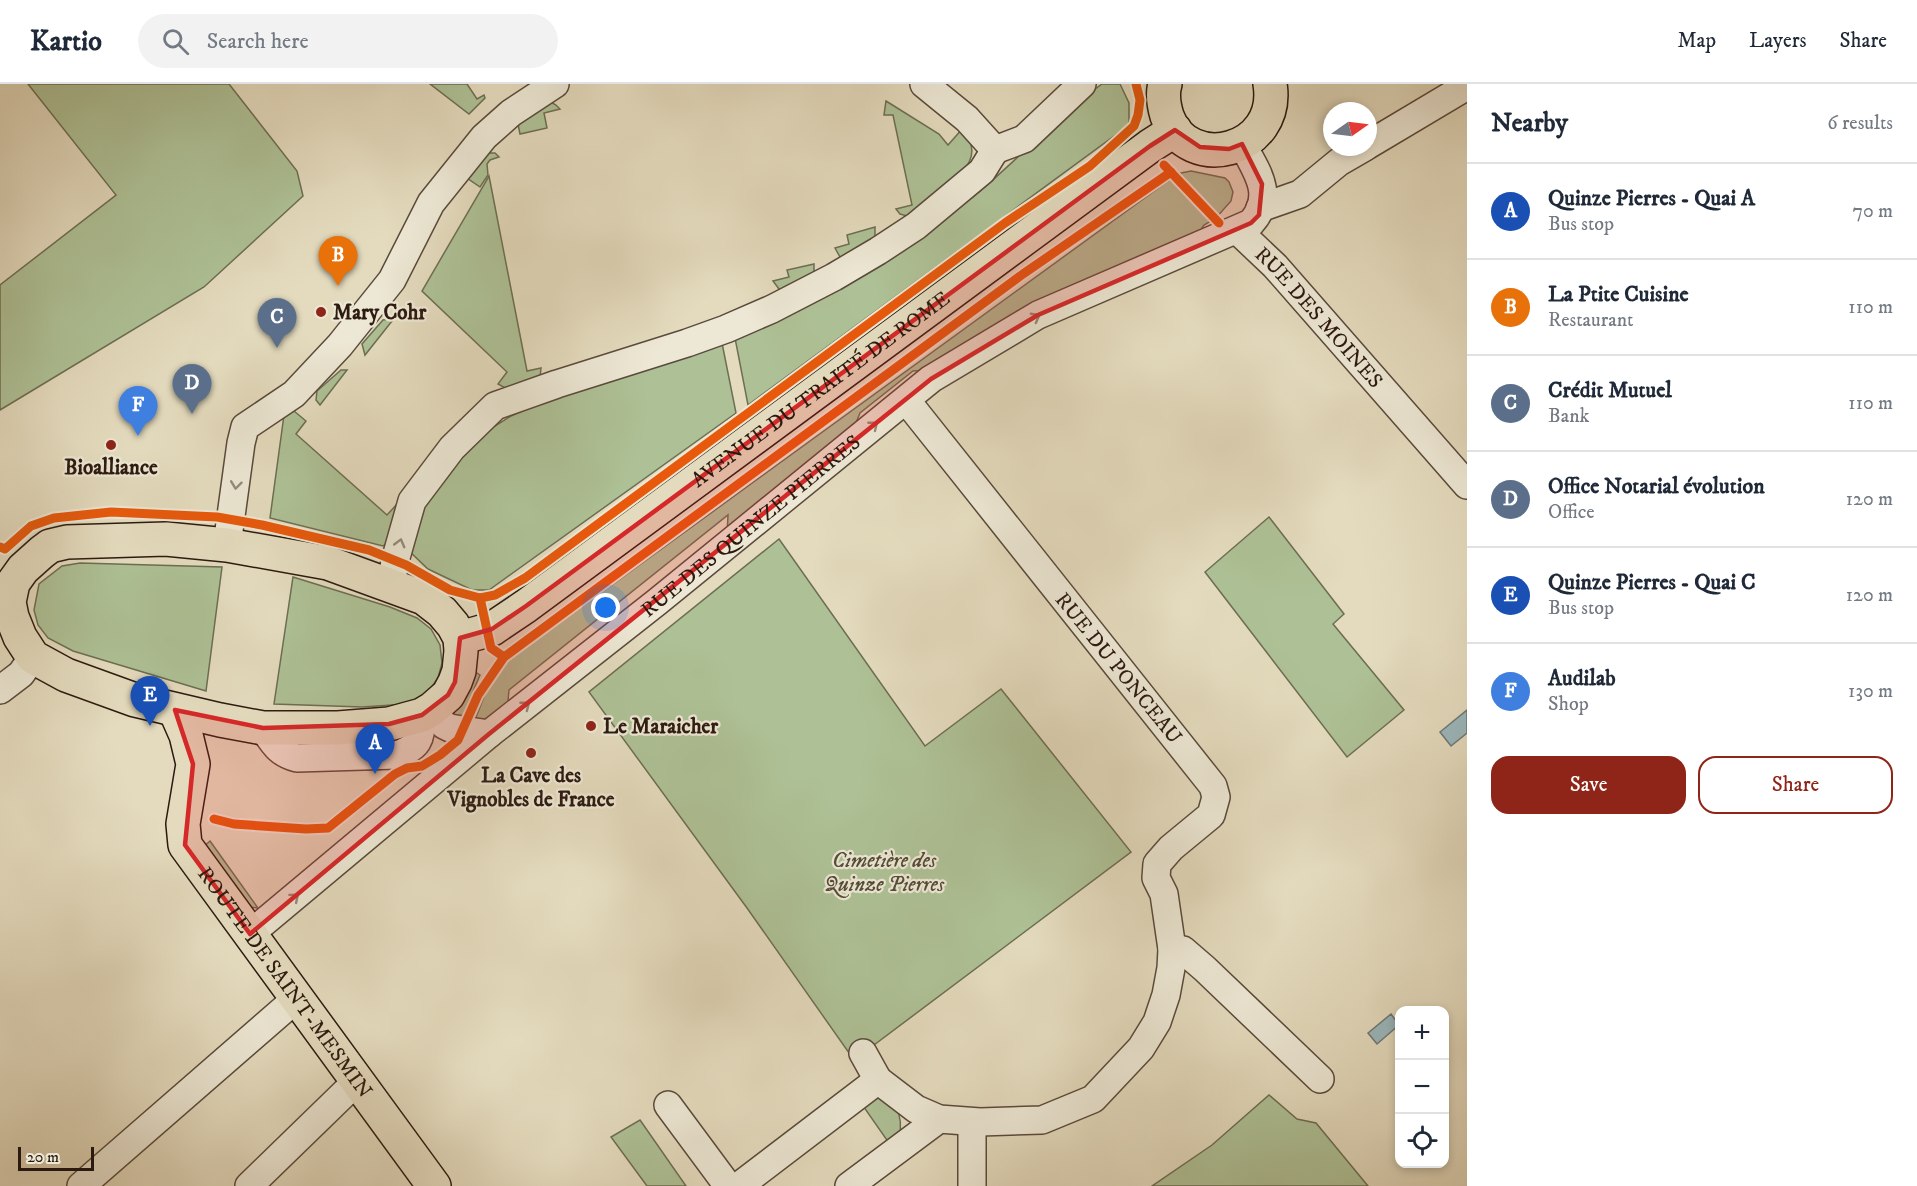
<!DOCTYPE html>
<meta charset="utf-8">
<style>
:root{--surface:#fff;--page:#f2f2f3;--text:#1f2937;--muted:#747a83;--line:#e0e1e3;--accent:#8f2418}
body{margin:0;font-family:"IM FELL DW Pica",serif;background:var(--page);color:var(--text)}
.controls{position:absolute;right:18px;bottom:18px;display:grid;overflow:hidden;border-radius:12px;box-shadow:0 3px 9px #0003}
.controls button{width:54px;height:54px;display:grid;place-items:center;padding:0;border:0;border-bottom:2px solid var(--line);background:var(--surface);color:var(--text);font:30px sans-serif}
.compass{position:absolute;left:1323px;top:18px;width:54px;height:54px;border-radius:50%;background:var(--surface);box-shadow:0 3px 9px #0003;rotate:76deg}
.scale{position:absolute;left:18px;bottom:15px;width:76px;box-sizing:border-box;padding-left:6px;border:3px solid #2c1a10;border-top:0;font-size:16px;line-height:21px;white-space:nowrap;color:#2c1a10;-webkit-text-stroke:4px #ede8d5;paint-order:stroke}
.you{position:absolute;left:606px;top:524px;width:21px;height:21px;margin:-15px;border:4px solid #fff;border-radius:50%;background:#1a73e8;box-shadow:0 0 0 9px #1a73e833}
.badge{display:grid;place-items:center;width:39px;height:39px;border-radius:50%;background:var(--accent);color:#fff;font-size:20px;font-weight:700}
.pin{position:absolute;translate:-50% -50px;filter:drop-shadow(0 2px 3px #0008)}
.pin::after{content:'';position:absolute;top:32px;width:21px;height:18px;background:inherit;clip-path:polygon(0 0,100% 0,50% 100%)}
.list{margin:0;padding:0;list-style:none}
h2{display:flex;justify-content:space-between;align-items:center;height:78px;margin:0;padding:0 24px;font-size:26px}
h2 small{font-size:20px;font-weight:400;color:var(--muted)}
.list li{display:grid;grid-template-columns:39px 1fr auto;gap:18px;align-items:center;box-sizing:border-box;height:96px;padding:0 24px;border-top:2px solid var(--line)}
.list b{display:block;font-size:22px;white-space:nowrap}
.list p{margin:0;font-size:20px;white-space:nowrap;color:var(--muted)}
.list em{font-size:20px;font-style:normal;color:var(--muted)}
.actions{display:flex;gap:12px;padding:18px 24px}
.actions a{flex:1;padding:14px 0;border:2px solid var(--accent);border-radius:18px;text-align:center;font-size:21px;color:var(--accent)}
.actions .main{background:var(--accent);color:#fff}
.icon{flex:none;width:33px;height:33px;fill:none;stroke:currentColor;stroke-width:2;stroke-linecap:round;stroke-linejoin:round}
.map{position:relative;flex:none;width:1467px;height:1102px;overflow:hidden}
header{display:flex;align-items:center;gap:36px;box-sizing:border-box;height:84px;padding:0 30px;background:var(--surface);border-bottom:2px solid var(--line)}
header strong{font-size:28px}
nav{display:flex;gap:33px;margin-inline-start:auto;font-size:21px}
.search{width:420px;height:54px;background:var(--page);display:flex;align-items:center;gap:15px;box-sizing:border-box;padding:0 21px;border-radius:33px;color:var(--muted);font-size:22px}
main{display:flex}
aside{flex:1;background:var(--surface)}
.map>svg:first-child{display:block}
</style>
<header>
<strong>Kartio</strong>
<div class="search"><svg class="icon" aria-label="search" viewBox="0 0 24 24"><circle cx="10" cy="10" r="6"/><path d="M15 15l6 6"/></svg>Search here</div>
<nav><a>Map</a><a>Layers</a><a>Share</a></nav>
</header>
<main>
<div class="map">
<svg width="1467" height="1102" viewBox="0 0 1467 1102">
<rect width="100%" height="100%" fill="#e4dbbe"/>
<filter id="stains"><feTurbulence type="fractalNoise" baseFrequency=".00333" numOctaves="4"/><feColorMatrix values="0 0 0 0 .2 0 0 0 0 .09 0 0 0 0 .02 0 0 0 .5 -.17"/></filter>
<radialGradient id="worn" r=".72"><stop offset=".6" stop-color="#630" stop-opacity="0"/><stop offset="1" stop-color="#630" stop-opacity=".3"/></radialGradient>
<!-- green -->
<g fill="#aec196" stroke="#6d6e53" stroke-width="1.5">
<polygon points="28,0 229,0 297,87 303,112 204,203 0,326 0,201 116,111"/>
<polygon points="430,0 467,0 477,15 484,11 485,14 469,30"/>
<path d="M 1102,0 L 1120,0 L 1129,19 L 1129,41 L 748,321 L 735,254 C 819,222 904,168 974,112 C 1018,76 1056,33 1102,0 Z"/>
<polygon points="549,17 556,21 560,25 544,29 547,44 520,50 518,40"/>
<path d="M 886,17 L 939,50 L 948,61 L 963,44 C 974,61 976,72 962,89 L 907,132 L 900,130 L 896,125 L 912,121 L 893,31 L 884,31 Z"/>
<polygon points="490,69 495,69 499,73 490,76 487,80 488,91 480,103 467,94 485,71"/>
<polygon points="1191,87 1225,94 1229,98 1233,108 1231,117 1216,134 1204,141 1202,144 1205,149 930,286 913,287 860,329 852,349 727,451 728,431 509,606 507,628 473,641 487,605 503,580 1168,97 1181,89"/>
<polygon points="489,92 527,287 541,284 540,293 507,305 498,300 507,288 422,207"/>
<polygon points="875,143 875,155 848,172 840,173 835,164 849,160 847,151"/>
<polygon points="814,180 814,192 785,206 779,205 773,197 789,193 787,186"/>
<polygon points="390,235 392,237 365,271 362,260 383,236"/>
<polygon points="722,259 736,329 489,506 472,506 428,485 407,465 429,412 451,379 482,350 511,332 548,316 625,293"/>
<polygon points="341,286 347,286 320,321 316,316 317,307"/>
<polygon points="294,327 306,337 296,350 387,431 398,419 394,453 383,462 270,434 284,331 286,329"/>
<polygon points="1269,433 1344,530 1333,540 1404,626 1347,673 1205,488"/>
<polygon points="779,455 925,662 1001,605 1131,768 854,976 747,824 589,608"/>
<polygon points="80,479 222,483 206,607 73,567 48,554 38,541 34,526 39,500 62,482"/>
<polygon points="293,493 390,523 417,534 431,545 440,561 442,579 438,594 431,604 422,613 407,620 362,623 274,620"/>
<polygon points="477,589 480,591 460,638 451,634 452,627 473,590"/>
<polygon points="210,757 258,824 248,823 203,763"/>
<polygon points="1269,1011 1297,1035 1316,1039 1368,1102 1152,1102 1212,1061"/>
<path d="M 871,1012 C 897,1013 904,1032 899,1055 L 891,1062 L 861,1019 Z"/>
<polygon points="640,1036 686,1102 647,1102 611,1053"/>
</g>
<!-- water -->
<g fill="#9bb8bd" stroke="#6f7978" stroke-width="1.5">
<polygon points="1467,626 1467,649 1451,662 1440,648"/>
<polygon points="1391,930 1399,941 1377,960 1368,949"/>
</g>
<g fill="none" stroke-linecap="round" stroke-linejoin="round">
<!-- minor casing -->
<g stroke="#5a4a3c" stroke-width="30">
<g id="minor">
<polyline points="924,0 967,35 995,66 1024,55 1082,0"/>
<polyline points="1368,61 1467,2"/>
<polyline points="1260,124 1300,110 1339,78 1365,63"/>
<path id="s1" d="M 1237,146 L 1275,182 L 1467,401"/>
<polyline points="227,461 241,359 245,343 294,310 340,261 392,196 431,119 484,53 511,29 555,0"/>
<polyline points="391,501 395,477 412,417 452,364 495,322 557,300 687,259 726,245 772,225 834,193 878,167 916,142 982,87 995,66"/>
<polyline points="0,606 21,590 33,573"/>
<polyline points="432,625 444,641 450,644 489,650"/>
<path d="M 263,644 C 274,660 278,669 297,674 L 397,671 C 421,662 420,655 422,631"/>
<path id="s2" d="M 250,850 L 489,650 L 657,518 L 931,295 L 1038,231 L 1251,139 C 1276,112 1256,86 1242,60"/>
<polyline points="1172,865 1183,866 1205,885 1320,995"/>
<polyline points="863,969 878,996"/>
<polyline points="668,1021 728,1102"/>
<polyline points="81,1102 297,914"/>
<polyline points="249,1102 356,998"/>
<polyline points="739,1102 878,996 916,1025 939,1035 980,1038 1042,1036 1093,1015 1141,964 1157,938 1166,911 1171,884 1172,865 1164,810 1156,794 1157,780 1171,764 1211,731 1216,713 1213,702 906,316"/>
<polyline points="849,1102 939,1035"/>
<polyline points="972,1102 972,1038"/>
</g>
</g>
<!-- major casing -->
<g stroke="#2c1a10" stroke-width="36">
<g id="major">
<path d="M 1165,0 C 1162,10 1164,22 1167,32 C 1188,91 1281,68 1270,0"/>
<polygon points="166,455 227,461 328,479 424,514 442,528 453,541 460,554 461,567 459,587 455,598 448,611 432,625 422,631 389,640 338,644 263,644 220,636 135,616 66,591 33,573 20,553 12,533 9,518 13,499 23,485 42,468 50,462 67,458"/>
<path id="s3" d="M 460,554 L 492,545 L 526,522 L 1150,62 L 1175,46"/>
<path id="s4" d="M 175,626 L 186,651 L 193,680 L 183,740 L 185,761 L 434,1102"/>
</g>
</g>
<!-- minor -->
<use href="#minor" stroke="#ede8d5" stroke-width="27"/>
<!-- major -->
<use href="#major" stroke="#e4dbbe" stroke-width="33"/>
<!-- cycleway casing -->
<g stroke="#ede8d5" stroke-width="13">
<g id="cycleway">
<polyline points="1164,81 1219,139"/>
<polyline points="0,463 5,465 31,442 54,434 111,428 217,433 262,441 369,466 406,481 450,506 480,514 491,564 504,573 478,611 458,656 440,671 422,682 407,684 395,690 328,744 306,745 234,740 214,735"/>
<polyline points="480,514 495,511 525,494 1005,139 1090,82 1134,42 1138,31 1140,16 1136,0"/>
<polyline points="504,573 1023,190 1171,88"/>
</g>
</g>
<!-- cycleway -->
<use href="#cycleway" stroke="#e8590c" stroke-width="9"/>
</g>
<!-- one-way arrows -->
<defs><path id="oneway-chevron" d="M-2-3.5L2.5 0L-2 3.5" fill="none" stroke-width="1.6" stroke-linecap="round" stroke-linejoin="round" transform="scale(1.5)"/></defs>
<g stroke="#968b7c">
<use href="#oneway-chevron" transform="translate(1036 233) rotate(-28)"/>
<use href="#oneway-chevron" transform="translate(874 341) rotate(-39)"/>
<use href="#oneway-chevron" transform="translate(236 401) rotate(97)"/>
<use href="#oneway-chevron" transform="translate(400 459) rotate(-75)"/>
<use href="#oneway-chevron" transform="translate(526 621) rotate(-38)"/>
<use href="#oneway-chevron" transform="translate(295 813) rotate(-40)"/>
</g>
<!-- marked area -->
<path fill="#d62828" fill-opacity="0.2" stroke="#d62828" stroke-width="4.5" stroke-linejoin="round" d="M 1175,46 L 1200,63 L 1229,65 L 1242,60 L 1262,100 L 1259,131 L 1251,139 L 1038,231 L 931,295 L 489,650 L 250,850 L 185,761 L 193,680 L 175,626 L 263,644 L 389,640 L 422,631 L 448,611 L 455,598 L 460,554 L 492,545 L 526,522 L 1150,62 Z"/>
<!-- markers -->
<g fill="#8f2418" stroke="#ede8d5" stroke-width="2">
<circle cx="321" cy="228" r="6"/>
<circle cx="111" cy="361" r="6"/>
<circle cx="591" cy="642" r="6"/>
<circle cx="531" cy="669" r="6"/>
</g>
<g text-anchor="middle" stroke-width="4.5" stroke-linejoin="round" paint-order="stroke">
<!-- poi labels -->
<g font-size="21" font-weight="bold" fill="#2c1a10" stroke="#ede8d5" text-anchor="start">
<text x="333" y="235">Mary Cohr</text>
<text x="111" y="390" text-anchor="middle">Bioalliance</text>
<text x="603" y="649">Le Maraicher</text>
<text x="531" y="698" text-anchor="middle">La Cave des<tspan x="531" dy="24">Vignobles de France</tspan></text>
</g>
<!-- street labels -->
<g font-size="21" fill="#2c1a10" stroke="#ede8d5">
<text dy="7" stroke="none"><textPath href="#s1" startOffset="120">RUE DES MOINES</textPath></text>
<text dy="7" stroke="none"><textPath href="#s3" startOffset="440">AVENUE DU TRAITÉ DE ROME</textPath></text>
<text dy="7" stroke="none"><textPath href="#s2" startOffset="646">RUE DES QUINZE PIERRES</textPath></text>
<text transform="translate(1119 584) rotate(51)" y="7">RUE DU PONCEAU</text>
<text dy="7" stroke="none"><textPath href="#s4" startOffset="309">ROUTE DE SAINT-MESMIN</textPath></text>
</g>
<!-- park labels -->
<g font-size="21" font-style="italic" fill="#534c38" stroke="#ede8d5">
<text x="884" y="783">Cimetière des<tspan x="884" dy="24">Quinze Pierres</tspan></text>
</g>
</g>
<rect width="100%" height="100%" filter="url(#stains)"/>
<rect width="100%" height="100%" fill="url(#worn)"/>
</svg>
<div class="controls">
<button>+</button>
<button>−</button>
<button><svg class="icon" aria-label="locate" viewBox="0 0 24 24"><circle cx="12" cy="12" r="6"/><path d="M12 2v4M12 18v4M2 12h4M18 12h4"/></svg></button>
</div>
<svg class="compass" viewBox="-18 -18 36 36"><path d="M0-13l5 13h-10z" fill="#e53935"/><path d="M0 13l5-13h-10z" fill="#747a83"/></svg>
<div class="scale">20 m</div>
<div class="you"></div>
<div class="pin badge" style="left:375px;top:690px;background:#1a4fb4">A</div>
<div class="pin badge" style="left:338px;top:202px;background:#e8710a">B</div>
<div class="pin badge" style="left:277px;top:264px;background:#5c6f8a">C</div>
<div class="pin badge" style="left:192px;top:330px;background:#5c6f8a">D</div>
<div class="pin badge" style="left:150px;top:642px;background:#1a4fb4">E</div>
<div class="pin badge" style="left:138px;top:352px;background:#3f7fe0">F</div>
</div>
<aside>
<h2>Nearby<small>6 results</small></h2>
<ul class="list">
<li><span class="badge" style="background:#1a4fb4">A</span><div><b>Quinze Pierres - Quai A</b><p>Bus stop</p></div><em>70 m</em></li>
<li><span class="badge" style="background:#e8710a">B</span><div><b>La Ptite Cuisine</b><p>Restaurant</p></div><em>110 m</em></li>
<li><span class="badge" style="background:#5c6f8a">C</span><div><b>Crédit Mutuel</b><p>Bank</p></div><em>110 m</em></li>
<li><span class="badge" style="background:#5c6f8a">D</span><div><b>Office Notarial évolution</b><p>Office</p></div><em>120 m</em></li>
<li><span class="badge" style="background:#1a4fb4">E</span><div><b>Quinze Pierres - Quai C</b><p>Bus stop</p></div><em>120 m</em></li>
<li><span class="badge" style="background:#3f7fe0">F</span><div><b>Audilab</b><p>Shop</p></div><em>130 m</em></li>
</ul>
<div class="actions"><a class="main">Save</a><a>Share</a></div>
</aside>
</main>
